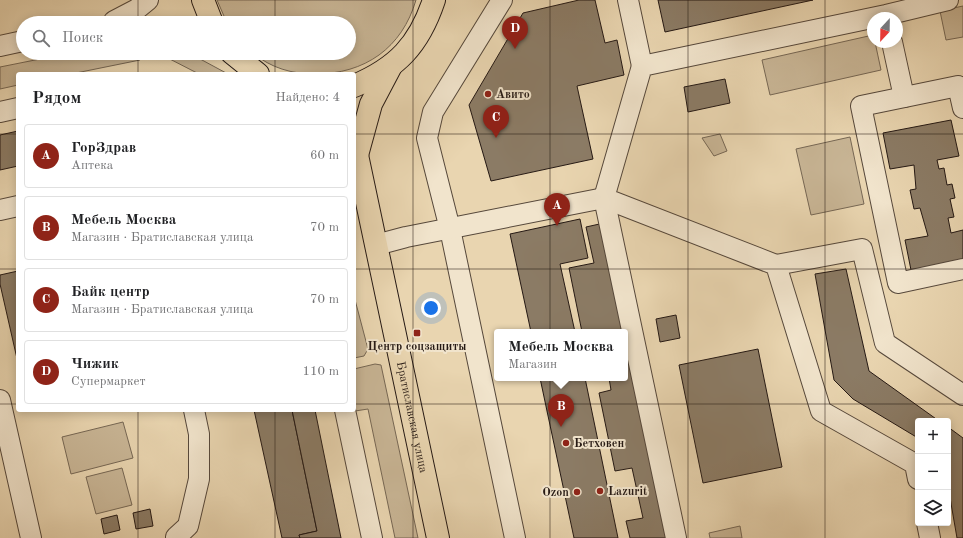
<!DOCTYPE html>
<html lang="ru">
<meta charset="utf-8">
<style>
:root{--surface:#fff;--page:#f2f2f2;--text:#202124;--muted:#757577;--line:#e0e0e0;--accent:#8f2418}
body{margin:0;font-family:"Old Standard TT",serif;background:var(--page);color:var(--text)}
.controls{position:absolute;right:12px;bottom:12px;display:grid;overflow:hidden;border-radius:4px;box-shadow:0 2px 10px #0003}
.controls button{width:36px;height:36px;display:grid;place-items:center;padding:0;border:0;border-bottom:1px solid var(--line);background:var(--surface);color:var(--text);font:20px sans-serif}
.compass{position:absolute;left:867px;top:12px;width:36px;height:36px;border-radius:50%;background:var(--surface);box-shadow:0 2px 10px #0003;rotate:202deg}
.you{position:absolute;left:431px;top:308px;width:14px;height:14px;margin:-10px;border:3px solid #fff;border-radius:50%;background:#1a73e8;box-shadow:0 0 0 6px #1a73e833}
.badge{display:grid;place-items:center;width:26px;height:26px;border-radius:50%;background:var(--accent);color:#fff;font-size:13px;font-weight:700}
.pin{position:absolute;translate:-50% -33px;filter:drop-shadow(0 1px 2px #0008)}
.pin::after{content:'';position:absolute;top:21px;width:14px;height:12px;background:inherit;clip-path:polygon(0 0,100% 0,50% 100%)}
.popup{position:absolute;left:494px;top:329px;width:134px;height:52px;box-sizing:border-box;display:grid;place-content:center;border-radius:4px;background:var(--surface);filter:drop-shadow(0 1px 3px #0005);font-size:13px;white-space:nowrap;color:var(--muted)}
.popup b{font-size:15px;color:var(--text)}
.popup::after{content:'';position:absolute;left:50%;top:100%;margin-left:-8px;border:8px solid transparent;border-top-color:var(--surface)}
.list{margin:0;padding:0;list-style:none}
h2{display:flex;justify-content:space-between;align-items:center;height:52px;margin:0;padding:0 16px;font-size:17px}
h2 small{font-size:13px;font-weight:400;color:var(--muted)}
.list li{display:grid;grid-template-columns:26px 1fr auto;gap:12px;align-items:center;box-sizing:border-box;height:64px;margin:0 8px 8px;padding:0 8px;border:1px solid var(--line);border-radius:4px}
.list b{display:block;font-size:15px;white-space:nowrap}
.list p{margin:0;font-size:13px;white-space:nowrap;color:var(--muted)}
.list em{font-size:13px;font-style:normal;color:var(--muted)}
.icon{flex:none;width:22px;height:22px;fill:none;stroke:currentColor;stroke-width:2;stroke-linecap:round;stroke-linejoin:round}
.map{position:relative;flex:none;width:963px;height:538px;overflow:hidden}
.search{position:absolute;background:var(--surface);box-shadow:0 2px 10px #0003;left:16px;top:16px;width:340px;height:44px;display:flex;align-items:center;gap:10px;box-sizing:border-box;padding:0 14px;border-radius:22px;color:var(--muted);font-size:15px}
.panel{position:absolute;background:var(--surface);box-shadow:0 2px 10px #0003;left:16px;top:72px;width:340px;height:340px;border-radius:4px}
.map>svg:first-child{display:block}
</style>
<div class="map">
<svg width="963" height="538" viewBox="0 0 963 538">
<rect width="100%" height="100%" fill="#e9d5b0"/>
<filter id="stains"><feTurbulence type="fractalNoise" baseFrequency=".005" numOctaves="4"/><feColorMatrix values="0 0 0 0 .2 0 0 0 0 .09 0 0 0 0 .02 0 0 0 .5 -.17"/></filter>
<radialGradient id="worn" r=".72"><stop offset=".6" stop-color="#630" stop-opacity="0"/><stop offset="1" stop-color="#630" stop-opacity=".3"/></radialGradient>
<!-- green -->
<g fill="#c8b595" stroke="#766754">
<path d="M 217,0 L 416,0 C 402,48 365,74 315,74 C 292,74 271,68 253,53 L 349,53 L 349,23 L 227,23 Z"/>
<polygon points="963,6 963,37 946,40 940,11"/>
<polygon points="873,35 873,42 875,42 881,70 770,95 762,60"/>
<polygon points="70,53 143,53 140,60 71,74 18,74 18,85 0,89 0,67"/>
<polygon points="161,53 189,53 228,74 199,74 162,55"/>
<polygon points="720,134 727,151 714,156 702,138"/>
<polygon points="850,137 864,204 811,215 796,149"/>
<polygon points="354,296 368,349 364,356 354,358"/>
<polygon points="375,364 381,365 418,538 395,538 368,409 355,411 354,409 354,369"/>
<polygon points="123,422 133,458 71,474 62,437"/>
<polygon points="122,468 132,505 96,514 86,477"/>
<polygon points="740,526 742,538 710,538 709,533"/>
</g>
<!-- building -->
<g fill="#8b7b65" stroke="#251914">
<polygon points="579,0 595,0 605,43 617,40 624,75 577,86 593,159 491,181 469,105 523,13"/>
<polygon points="658,0 813,0 665,32"/>
<polygon points="725,79 730,103 688,112 684,87"/>
<polygon points="951,120 959,156 937,160 939,169 944,168 947,185 952,184 955,198 950,199 954,217 948,218 951,233 963,230 963,265 912,275 905,240 928,236 920,208 914,209 910,190 916,189 914,165 890,169 883,133"/>
<polygon points="18,131 18,166 0,170 0,135"/>
<polygon points="580,219 588,258 560,264 575,332 531,332 510,234"/>
<polygon points="604,223 670,538 630,538 626,521 643,518 632,468 615,471 599,393 611,390 609,378 625,378 625,332 582,332 569,268 594,263 586,227"/>
<polygon points="846,269 869,371 939,421 918,421 918,438 853,399 834,380 815,274"/>
<polygon points="18,271 18,363 0,284 0,275"/>
<polygon points="676,315 680,338 660,342 656,319"/>
<polygon points="758,349 782,467 703,483 679,365"/>
<polygon points="540,378 585,378 618,538 574,538"/>
<polygon points="254,410 292,410 317,531 299,535 300,538 282,538"/>
<polygon points="292,410 315,410 341,538 300,538 299,535 317,531"/>
<polygon points="948,427 963,438 963,538 957,538 948,486"/>
<polygon points="150,509 153,526 136,529 133,513"/>
<polygon points="117,515 120,530 104,534 101,519"/>
</g>
<g fill="none" stroke-linecap="round" stroke-linejoin="round">
<!-- minor casing -->
<g stroke="#56483b" stroke-width="22">
<g id="minor">
<polyline points="502,0 433,112 427,138 450,229 515,538"/>
<polyline points="628,0 642,66"/>
<polyline points="114,21 137,9 148,0"/>
<polyline points="892,42 904,97"/>
<polyline points="0,46 23,41"/>
<polyline points="963,108 958,86 861,106 898,283 963,269"/>
<polyline points="0,112 18,108"/>
<polyline points="0,210 18,206"/>
<polyline points="376,245 406,237 604,198 676,538"/>
<polyline points="776,265 862,249 885,343 963,395"/>
<polyline points="0,400 31,538"/>
<polyline points="345,410 372,538"/>
<polyline points="918,479 915,464 821,411 776,265 604,198 642,66 886,15 948,0"/>
<polyline points="927,523 930,538"/>
<polyline points="176,537 188,526 199,479 199,434 194,410"/>
</g>
</g>
<!-- major casing -->
<g stroke="#251914" stroke-width="24">
<g id="major">
<polyline points="203,0 212,23"/>
<polyline points="232,53 258,74"/>
<path d="M 354,86 C 397,68 419,45 434,0"/>
<path id="s1" d="M 354,152 L 357,155 L 438,538"/>
<polyline points="357,155 371,104 391,66"/>
</g>
</g>
<!-- minor -->
<use href="#minor" stroke="#f1e4cc" stroke-width="20"/>
<!-- major -->
<use href="#major" stroke="#e9d5b0" stroke-width="22"/>
</g>
<!-- grid -->
<path fill="none" stroke="#251914" stroke-width="1" stroke-opacity="0.55" d="M 138,0 L 138,23M 275,0 L 275,23M 413,0 L 413,538M 550,0 L 550,538M 688,0 L 688,538M 825,0 L 825,538M 138,53 L 138,74M 275,53 L 275,74M 0,134 L 18,134M 354,134 L 963,134M 0,269 L 18,269M 354,269 L 963,269M 0,404 L 18,404M 354,404 L 963,404M 138,410 L 138,538M 275,410 L 275,538"/>
<!-- markers -->
<g fill="#8f2418" stroke="#f1e4cc" stroke-width="1.5">
<circle cx="488" cy="94" r="4"/>
<rect x="413" y="329" width="8" height="8" rx="2"/>
<circle cx="566" cy="443" r="4"/>
<circle cx="600" cy="491" r="4"/>
<circle cx="577" cy="492" r="4"/>
</g>
<g text-anchor="middle" stroke-width="4" stroke-linejoin="round" paint-order="stroke">
<!-- poi labels -->
<g font-size="12" font-weight="bold" fill="#251914" stroke="#f1e4cc" text-anchor="start">
<text x="496" y="98">Авито</text>
<text x="417" y="350" text-anchor="middle">Центр соцзащиты</text>
<text x="574" y="447">Бетховен</text>
<text x="608" y="495">Lazurit</text>
<text x="569" y="496" text-anchor="end">Ozon</text>
</g>
<!-- street labels -->
<g font-size="12" fill="#251914" stroke="#f1e4cc">
<text dy="4" stroke="none"><textPath href="#s1" startOffset="272">Братиславская улица</textPath></text>
</g>
</g>
<rect width="100%" height="100%" filter="url(#stains)"/>
<rect width="100%" height="100%" fill="url(#worn)"/>
</svg>
<div class="controls">
<button>+</button>
<button>−</button>
<button><svg class="icon" aria-label="layers" viewBox="0 0 24 24"><path d="M12 4l9 5-9 5-9-5zM3 14l9 5 9-5"/></svg></button>
</div>
<svg class="compass" viewBox="-18 -18 36 36"><path d="M0-13l5 13h-10z" fill="#e53935"/><path d="M0 13l5-13h-10z" fill="#757577"/></svg>
<div class="you"></div>
<div class="pin badge" style="left:557px;top:226px">A</div>
<div class="pin badge" style="left:561px;top:427px">B</div>
<div class="popup"><b>Мебель Москва</b>Магазин</div>
<div class="pin badge" style="left:496px;top:138px">C</div>
<div class="pin badge" style="left:515px;top:49px">D</div>
<div class="search"><svg class="icon" aria-label="search" viewBox="0 0 24 24"><circle cx="10" cy="10" r="6"/><path d="M15 15l6 6"/></svg>Поиск</div>
<section class="panel">
<h2>Рядом<small>Найдено: 4</small></h2>
<ul class="list">
<li><span class="badge">A</span><div><b>ГорЗдрав</b><p>Аптека</p></div><em>60 m</em></li>
<li><span class="badge">B</span><div><b>Мебель Москва</b><p>Магазин · Братиславская улица</p></div><em>70 m</em></li>
<li><span class="badge">C</span><div><b>Байк центр</b><p>Магазин · Братиславская улица</p></div><em>70 m</em></li>
<li><span class="badge">D</span><div><b>Чижик</b><p>Супермаркет</p></div><em>110 m</em></li>
</ul>
</section>
</div>
